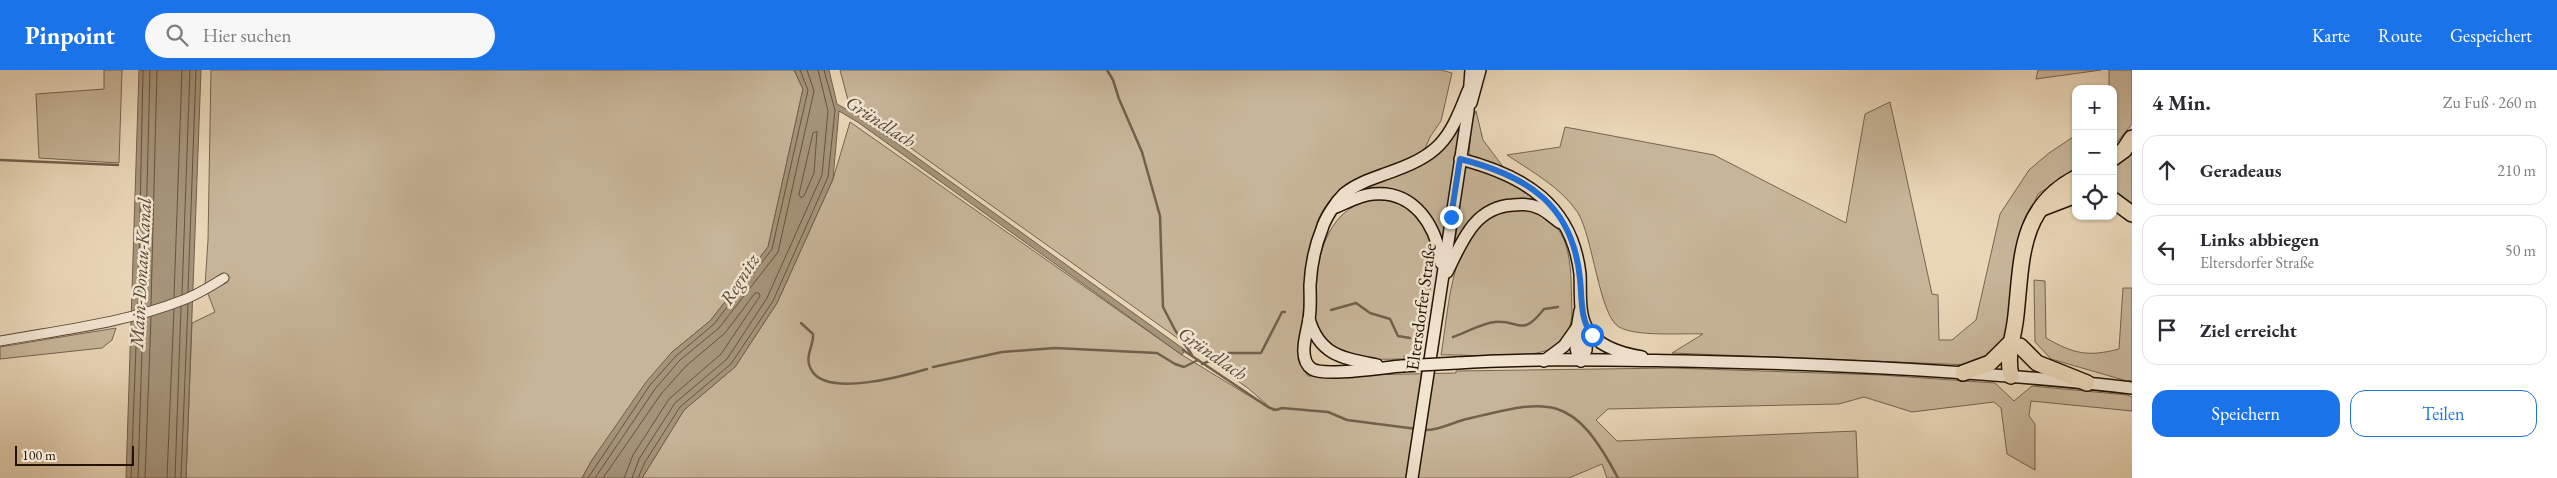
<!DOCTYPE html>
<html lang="de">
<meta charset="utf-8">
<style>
:root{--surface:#fff;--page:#f7f7f7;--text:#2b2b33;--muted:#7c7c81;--line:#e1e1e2;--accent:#1a73e8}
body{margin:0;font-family:"EB Garamond",serif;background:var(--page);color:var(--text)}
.controls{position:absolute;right:15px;top:15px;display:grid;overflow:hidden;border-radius:10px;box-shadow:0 1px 4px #0004}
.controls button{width:45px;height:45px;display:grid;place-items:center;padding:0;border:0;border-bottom:1px solid var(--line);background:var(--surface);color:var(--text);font:25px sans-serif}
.scale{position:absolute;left:15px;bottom:12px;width:119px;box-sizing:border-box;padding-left:5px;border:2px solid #221304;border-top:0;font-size:14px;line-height:18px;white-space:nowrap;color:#221304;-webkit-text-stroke:4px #f1e4d0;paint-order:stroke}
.stop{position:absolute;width:15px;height:15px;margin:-11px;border:4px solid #1a73e8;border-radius:50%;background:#fff}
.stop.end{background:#1a73e8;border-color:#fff;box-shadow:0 1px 5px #0008}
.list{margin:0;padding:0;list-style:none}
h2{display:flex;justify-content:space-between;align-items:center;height:65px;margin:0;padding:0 20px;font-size:21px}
h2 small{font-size:16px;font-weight:400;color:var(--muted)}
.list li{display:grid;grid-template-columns:32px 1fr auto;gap:15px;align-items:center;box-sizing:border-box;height:70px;margin:0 10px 10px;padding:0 10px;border:1px solid var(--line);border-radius:15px}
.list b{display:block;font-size:19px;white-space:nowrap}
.list p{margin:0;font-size:16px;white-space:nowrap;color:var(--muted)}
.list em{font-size:16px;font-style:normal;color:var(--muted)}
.actions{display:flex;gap:10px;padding:15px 20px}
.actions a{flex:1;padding:11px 0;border:1px solid var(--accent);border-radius:15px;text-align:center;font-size:18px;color:var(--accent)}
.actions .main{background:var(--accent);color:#fff}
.icon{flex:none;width:28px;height:28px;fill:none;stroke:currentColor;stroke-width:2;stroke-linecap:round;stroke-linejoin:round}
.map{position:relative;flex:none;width:2132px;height:408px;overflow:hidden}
header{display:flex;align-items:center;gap:30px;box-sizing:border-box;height:70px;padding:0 25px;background:var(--accent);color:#fff}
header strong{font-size:24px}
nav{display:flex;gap:28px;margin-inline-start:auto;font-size:18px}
.search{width:350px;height:45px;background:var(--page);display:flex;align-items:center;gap:12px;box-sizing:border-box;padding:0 18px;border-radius:28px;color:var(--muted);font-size:19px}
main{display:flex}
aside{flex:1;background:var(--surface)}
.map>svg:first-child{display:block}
</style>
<header>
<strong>Pinpoint</strong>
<div class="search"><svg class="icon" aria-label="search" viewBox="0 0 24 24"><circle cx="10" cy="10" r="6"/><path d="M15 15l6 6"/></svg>Hier suchen</div>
<nav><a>Karte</a><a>Route</a><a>Gespeichert</a></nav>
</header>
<main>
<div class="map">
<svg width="2132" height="408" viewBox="0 0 2132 408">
<rect width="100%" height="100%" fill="#e9d6b7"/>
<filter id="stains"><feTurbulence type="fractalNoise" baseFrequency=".004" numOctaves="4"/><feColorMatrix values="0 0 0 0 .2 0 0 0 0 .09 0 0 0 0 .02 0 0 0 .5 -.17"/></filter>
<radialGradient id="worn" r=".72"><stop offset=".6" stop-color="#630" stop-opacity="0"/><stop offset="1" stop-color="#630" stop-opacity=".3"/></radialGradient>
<!-- green -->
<g fill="#c7b599" stroke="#74644e">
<polygon points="104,0 122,0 119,93 39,88 36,24 104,19"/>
<polygon points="211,0 794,0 803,19 768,177 710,251 672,282 592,390 582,408 186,408 192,253 215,242 205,216 208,170"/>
<path d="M 840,0 L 1441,0 L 1452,3 L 1441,51 L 1430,67 L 1424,81 C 1396,96 1359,101 1335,124 C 1327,133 1319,145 1316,157 C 1309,178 1293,294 1308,306 L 1456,303 L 1456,301 L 1672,298 L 1880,305 L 1995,313 L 2014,331 L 2032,316 L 2127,325 L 2132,327 L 2132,341 L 2031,331 L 2029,346 L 2035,354 L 2035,400 L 2007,384 L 2001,338 L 1994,332 L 1912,342 L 1864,327 L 1839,334 L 1608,339 L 1596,350 L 1617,371 L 1856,361 L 1858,408 L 1607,408 L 1602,394 L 1569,408 L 642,408 L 684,340 L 735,297 L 777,233 L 833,109 L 850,52 L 1182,285 L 1274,341 L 1249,319 L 849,34 Z"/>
<polygon points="2038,0 2101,0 2036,9"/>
<polygon points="2109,0 2132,0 2132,54 2113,77 2113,19 2109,19"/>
<path d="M 1890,32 L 1932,224 L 1938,225 L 1939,270 L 1952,270 L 1976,250 L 2000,144 L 2029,100 L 2049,83 L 2076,65 L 2076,99 L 2038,124 L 2019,167 L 2010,256 L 2001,280 L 1970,295 L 1672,283 L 1703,264 C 1681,263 1637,267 1619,257 C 1599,245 1593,167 1578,143 C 1562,118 1531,101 1507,85 L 1560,77 L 1565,57 L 1714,85 L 1846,153 L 1865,44 Z"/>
<polygon points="1476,41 1483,70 1504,98 1475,89 1469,83 1472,50"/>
<path d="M 1462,43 L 1443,171 C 1422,120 1403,121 1353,123 C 1383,106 1424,103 1446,74 C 1453,66 1457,53 1462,43 Z"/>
<polygon points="2132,75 2132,138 2113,125 2113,92"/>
<path d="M 1465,96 L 1508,108 L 1538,130 C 1532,133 1523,129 1516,129 C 1484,128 1465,153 1454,179 Z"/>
<path d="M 1378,129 C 1393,130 1405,133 1416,145 C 1441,170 1433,201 1428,232 C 1426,250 1425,268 1420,286 L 1404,286 L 1404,289 C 1379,289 1341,293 1324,271 C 1312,257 1314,241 1315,224 C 1317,183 1329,134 1378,129 Z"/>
<path d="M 1507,139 C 1515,139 1526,138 1534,141 C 1576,157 1570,204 1572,241 C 1572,255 1567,269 1554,277 C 1532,291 1466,284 1441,285 C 1450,234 1449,158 1507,139 Z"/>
<path d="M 2034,210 L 2045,211 L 2046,268 C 2074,284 2088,287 2119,279 L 2123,218 L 2132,218 L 2132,310 L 2127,311 L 2051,289 L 2035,272 Z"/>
<polygon points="116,258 112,270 102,278 0,289 0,277"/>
</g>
<!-- water -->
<g fill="#a5947a" stroke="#71604b">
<polygon points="139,0 201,0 186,408 126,408"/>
<polygon points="794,0 829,0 837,34 862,48 1185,280 1182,285 859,53 839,41 833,109 777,233 735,297 684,340 642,408 582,408 592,390 646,312 672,282 710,251 768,177 803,19"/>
</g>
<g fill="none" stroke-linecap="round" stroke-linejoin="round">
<!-- shore -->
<g stroke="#64543f" stroke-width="1">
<polygon points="817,62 814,103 804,126 801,128 799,124 813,63"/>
<polyline points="188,222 196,0"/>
<polyline points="182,224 190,0"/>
<polyline points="174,227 182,0"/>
<polyline points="151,235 157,0"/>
<polyline points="144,237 150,0"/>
<polyline points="138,239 143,0"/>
<polyline points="131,408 137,251"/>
<polyline points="138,408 143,249"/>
<polyline points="145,408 151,247"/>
<polyline points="167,408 174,239"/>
<polyline points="175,408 181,237"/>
<polyline points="181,408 188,234"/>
<polyline points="588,408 650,315 676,286 714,254 772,179 808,20 800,0"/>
<polyline points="595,408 655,319 680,290 719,258 778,182 814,21 807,0"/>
<polyline points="603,408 661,324 686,296 725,263 755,223 759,223 760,226 721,284 669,329 633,385 624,408"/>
<polyline points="632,408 639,389 675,333 727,289 767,228 822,105 828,41 818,0"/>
<polyline points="638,408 645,392 680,337 731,294 773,231 828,107 835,40 824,0"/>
</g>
<!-- stream -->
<g stroke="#71604b" stroke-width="2.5">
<polyline points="1107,0 1113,10 1119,29 1142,82 1160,146 1163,237 1175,260 1192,285"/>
<polyline points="0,90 118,95"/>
<polyline points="1331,240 1356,233 1370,243 1390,249 1398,266 1410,268"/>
<path d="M 801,253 L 813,264 C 814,277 803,287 812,301 C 828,327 904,306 927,299"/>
<path d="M 1453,267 C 1465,263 1482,253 1495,252 C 1521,250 1521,268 1544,239 L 1558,237"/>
<polyline points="1183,280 1268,337 1276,340 1282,338 1328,342 1347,350 1417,359"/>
<polyline points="1202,294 1229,283 1261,283 1282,242 1285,242"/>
<polyline points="933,297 1002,282 1055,278 1157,283 1175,294 1184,297 1198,290"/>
<path d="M 1422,360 C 1437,361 1449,354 1463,350 C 1549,329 1572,321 1618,408"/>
</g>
<!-- street casing -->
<g stroke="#544431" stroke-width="11">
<path id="street" d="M 0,271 C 61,260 125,253 183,230 C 197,225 211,216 224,208"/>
</g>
<!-- secondary casing -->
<g stroke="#221304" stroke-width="14">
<g id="secondary">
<polyline points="1471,33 1480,0"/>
<path d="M 1460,89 C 1523,105 1572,134 1580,204 C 1581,221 1578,245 1588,260 C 1599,277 1624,284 1642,287"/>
<path d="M 1336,137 C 1348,132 1360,125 1373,124 C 1415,120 1437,157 1441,193"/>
<path d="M 1447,202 C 1462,172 1474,137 1513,135 C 1521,134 1531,134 1539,138 C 1547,141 1554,149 1561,153"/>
<path d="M 1580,241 C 1578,256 1571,278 1581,291"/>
<path d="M 1309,249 C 1320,286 1343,288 1377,295"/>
<polyline points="1544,291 1564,276 1576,259"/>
<polyline points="1581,291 1586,280 1587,259"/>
<path d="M 1457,293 C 1532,288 1609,290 1684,291 C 1833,294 1983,301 2132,318"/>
<path d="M 1402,296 C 1385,297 1325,307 1312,299 C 1297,289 1307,263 1309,249 C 1311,238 1310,226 1310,215 C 1311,196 1315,176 1322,159 C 1325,148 1336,132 1344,124 C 1356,114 1371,109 1385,104 C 1439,85 1448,73 1468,21"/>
<polyline points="1412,408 1468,41 1471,0"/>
</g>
</g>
<!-- highway casing -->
<g stroke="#221304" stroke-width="18">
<g id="highway">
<polyline points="2113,88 2124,80 2132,68"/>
<polyline points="2113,130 2132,144"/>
<polyline points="2042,138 2076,125"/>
<polyline points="2020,276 2037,293 2087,313"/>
<polyline points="1963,303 1990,293 2010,273"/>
<path d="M 2011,306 C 2006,283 2014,267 2016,245 C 2022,189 2019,138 2076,108"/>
</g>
</g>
<!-- street -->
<use href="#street" stroke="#f1e4d0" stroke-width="9"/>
<!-- secondary -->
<use href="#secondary" stroke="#f1e4d0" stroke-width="11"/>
<!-- highway -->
<use href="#highway" stroke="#e9d6b7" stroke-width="15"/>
<!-- secondary-bridge casing -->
<g stroke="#221304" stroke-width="14" stroke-linecap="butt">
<polyline id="secondary-bridge" points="1402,296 1457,293"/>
</g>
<!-- secondary-bridge -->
<use href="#secondary-bridge" stroke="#f1e4d0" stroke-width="11"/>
</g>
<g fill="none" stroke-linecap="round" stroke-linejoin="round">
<!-- route -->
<path stroke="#1a73e8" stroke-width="6" d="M 1451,147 L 1460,89 C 1528,106 1573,135 1580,209 C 1582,227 1580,250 1592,265"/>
</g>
<g text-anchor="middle" stroke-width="5" stroke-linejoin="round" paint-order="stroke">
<!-- street labels -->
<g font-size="18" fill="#221304" stroke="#f1e4d0">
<text transform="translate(1421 237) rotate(-82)" y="6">Eltersdorfer Straße</text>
</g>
<!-- water labels -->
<g font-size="19" font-style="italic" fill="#564733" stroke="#f1e4d0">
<text transform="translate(881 51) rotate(33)" y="7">Gründlach</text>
<text transform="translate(140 203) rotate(-87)" y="7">Main-Donau-Kanal</text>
<text transform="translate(739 209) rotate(-58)" y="7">Regnitz</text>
<text transform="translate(1213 283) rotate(35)" y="7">Gründlach</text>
</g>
</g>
<rect width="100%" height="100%" filter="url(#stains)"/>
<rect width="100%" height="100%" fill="url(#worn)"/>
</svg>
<div class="controls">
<button>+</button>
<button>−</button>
<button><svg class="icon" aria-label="locate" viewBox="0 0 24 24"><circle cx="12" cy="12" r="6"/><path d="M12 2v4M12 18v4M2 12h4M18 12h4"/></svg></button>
</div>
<div class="scale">100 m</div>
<div class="stop" style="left:1592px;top:265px"></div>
<div class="stop end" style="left:1451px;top:147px"></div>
</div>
<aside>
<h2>4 Min.<small>Zu Fuß · 260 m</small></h2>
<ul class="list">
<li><svg class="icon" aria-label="ahead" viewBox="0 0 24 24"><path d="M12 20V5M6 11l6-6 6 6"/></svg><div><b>Geradeaus</b></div><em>210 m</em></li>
<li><svg class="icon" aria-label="left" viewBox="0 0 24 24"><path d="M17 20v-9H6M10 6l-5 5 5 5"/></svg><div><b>Links abbiegen</b><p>Eltersdorfer Straße</p></div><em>50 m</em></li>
<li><svg class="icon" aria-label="arrive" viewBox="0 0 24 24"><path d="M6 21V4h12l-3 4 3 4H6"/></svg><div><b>Ziel erreicht</b></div></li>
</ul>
<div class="actions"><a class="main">Speichern</a><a>Teilen</a></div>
</aside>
</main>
